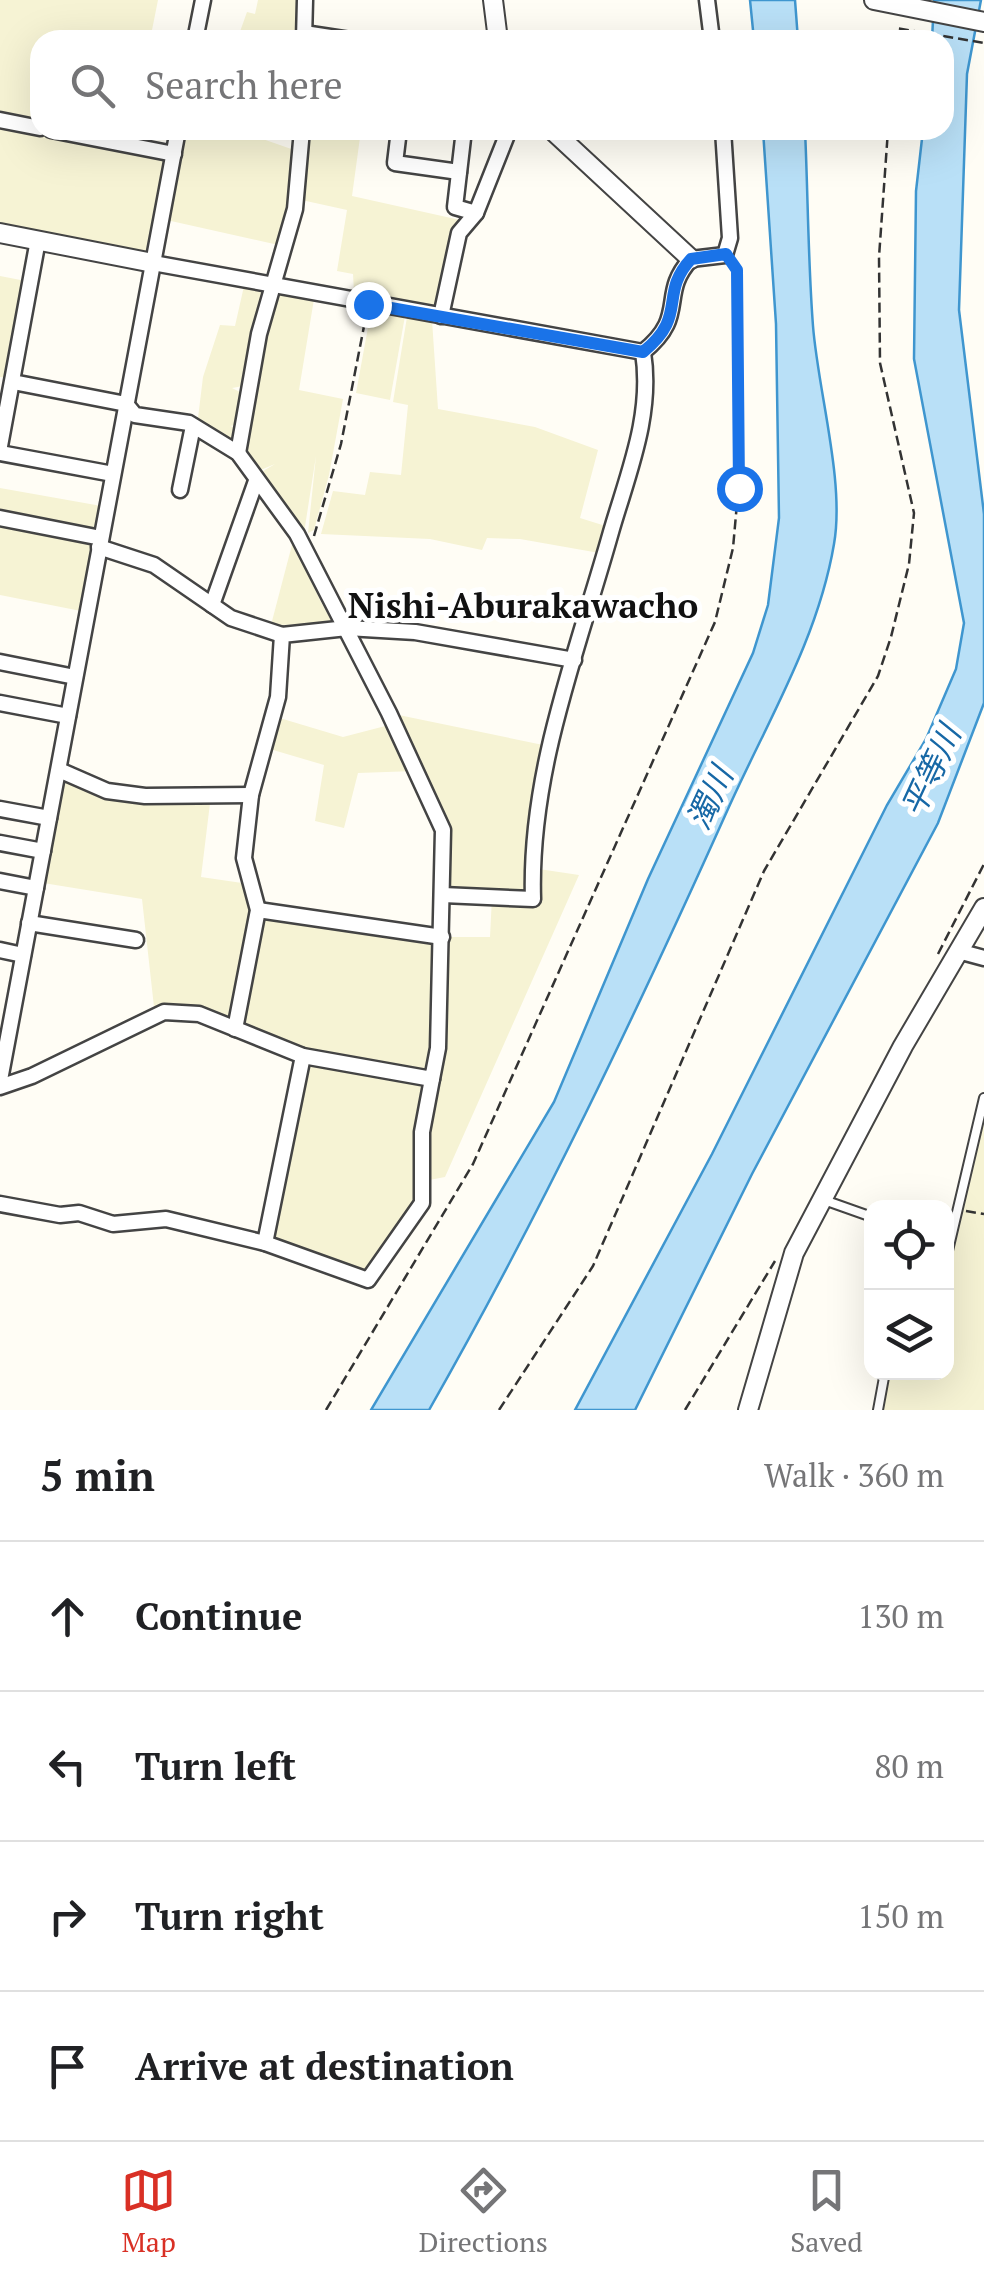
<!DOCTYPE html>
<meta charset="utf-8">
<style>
:root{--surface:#fff;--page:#f6f6f6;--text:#202124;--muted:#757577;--line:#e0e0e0;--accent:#d93025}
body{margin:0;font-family:"PT Serif","Noto Sans JP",serif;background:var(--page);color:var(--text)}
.controls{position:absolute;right:30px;bottom:30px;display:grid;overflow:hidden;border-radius:20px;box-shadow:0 10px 40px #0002}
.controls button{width:90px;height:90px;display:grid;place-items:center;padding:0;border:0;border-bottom:2px solid var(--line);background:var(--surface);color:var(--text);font:50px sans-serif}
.stop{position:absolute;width:30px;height:30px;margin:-22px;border:8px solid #1a73e8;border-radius:50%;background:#fff}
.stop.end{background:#1a73e8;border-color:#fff;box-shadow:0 2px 10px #0008}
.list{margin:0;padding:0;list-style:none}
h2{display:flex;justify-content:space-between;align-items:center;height:130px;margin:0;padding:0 40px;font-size:42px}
h2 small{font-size:32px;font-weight:400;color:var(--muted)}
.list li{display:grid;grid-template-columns:65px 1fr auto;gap:30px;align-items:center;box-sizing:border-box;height:150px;padding:0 40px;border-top:2px solid var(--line)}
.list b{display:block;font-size:38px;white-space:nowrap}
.list em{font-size:32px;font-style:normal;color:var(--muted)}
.icon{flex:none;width:55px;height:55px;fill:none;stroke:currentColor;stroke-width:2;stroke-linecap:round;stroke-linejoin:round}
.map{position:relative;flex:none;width:984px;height:1410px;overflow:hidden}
.search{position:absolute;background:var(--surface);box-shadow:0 10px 40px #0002;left:30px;right:30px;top:30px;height:110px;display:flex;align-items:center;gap:25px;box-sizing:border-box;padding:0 35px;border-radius:30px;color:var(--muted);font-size:38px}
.sheet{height:730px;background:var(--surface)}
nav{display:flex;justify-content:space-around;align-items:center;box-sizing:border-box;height:140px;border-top:2px solid var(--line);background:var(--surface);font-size:28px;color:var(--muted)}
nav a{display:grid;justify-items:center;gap:5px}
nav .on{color:var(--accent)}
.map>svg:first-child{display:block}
</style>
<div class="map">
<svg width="984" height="1410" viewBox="0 0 984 1410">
<rect width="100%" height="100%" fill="#fffdf5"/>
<!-- farmland -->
<g fill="#f6f3d4">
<polygon points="0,0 158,0 150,40 40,40 40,130 96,130 95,138 173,154 178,130 249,130 248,134 300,152 302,130 361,130 352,196 469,222 441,316 432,305 354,292 353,274 337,271 347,210 297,199 283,246 162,219 153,263 0,233"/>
<polygon points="258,0 305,0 304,40 237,40 247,12 255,14"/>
<polygon points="0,276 31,282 14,379 0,377"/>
<polygon points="244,286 262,291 243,386 232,388 242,393 236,425 230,426 237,428 233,444 198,418 203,377 220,325 235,326"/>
<polygon points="307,291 315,293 299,390 343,399 329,475 314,530 308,533 316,456 304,533 258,474 275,464 256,472 246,455 262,338 276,295"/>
<polygon points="371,311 405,316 390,400 356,393"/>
<polygon points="407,317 432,320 438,409 535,427 598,450 580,518 612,528 605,554 520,539 487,538 482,550 430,539 321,534 333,491 365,495 370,472 401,475 408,405 393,402"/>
<polygon points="0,488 107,507 86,612 0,595"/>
<polygon points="293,541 320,600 333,624 271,625"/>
<polygon points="389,713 548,746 532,868 579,875 445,1177 424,1181 422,1203 368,1280 265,1243 302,1056 199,1014 155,1016 142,899 37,882 59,770 107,791 211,795 201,877 249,884 258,910 442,937 490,937 492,897 443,895 443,830 415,771 358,773 344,828 315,821 324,765 263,747 273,716 343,737 393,724"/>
<polygon points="984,1098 984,1410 878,1410 885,1373 946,1372 947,1259"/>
</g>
<!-- water -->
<g fill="#b9e0f7" stroke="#3f96cf" stroke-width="2.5">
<polygon points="750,0 795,0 798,40 754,40"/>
<polygon points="934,0 981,0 967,74 959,310 984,514 984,703 938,823 752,1174 635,1410 575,1410 712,1154 887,805 926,739 956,669 964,623 914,359 916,191 923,130 944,130 944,40 932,40"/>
<path d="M 763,130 L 805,130 C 808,195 808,261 813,326 C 818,391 845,482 834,544 C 818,639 767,722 728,809 C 636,1014 540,1215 429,1410 L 371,1410 L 554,1102 L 648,879 L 753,653 L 768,605 L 779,518 L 776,324 Z"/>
</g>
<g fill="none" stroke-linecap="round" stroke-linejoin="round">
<!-- service casing -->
<g stroke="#444" stroke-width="12">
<g id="service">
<polyline points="824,1200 872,1217"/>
<polyline points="946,1259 984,1098"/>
<polyline points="878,1410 885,1372"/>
</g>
</g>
<!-- minor casing -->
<g stroke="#444" stroke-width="19">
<g id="minor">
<polyline points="707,0 712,40"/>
<polyline points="304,33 350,40"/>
<polyline points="304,39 305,0"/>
<polyline points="195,40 203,0"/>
<polyline points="0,120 40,128"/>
<polyline points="51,130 174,154"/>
<polyline points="399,130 395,163 459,172"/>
<polyline points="464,130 455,207 476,213"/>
<path d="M 153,263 L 643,352 C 689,315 658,295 691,259 L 725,255 L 730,238 L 723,130"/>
<polyline points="441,316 459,233 476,213 509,130"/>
<polyline points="0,446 38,240"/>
<polyline points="0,453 113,474"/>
<polyline points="238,453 259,334 295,209 302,130"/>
<polyline points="180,490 193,426"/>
<polyline points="0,518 101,538"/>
<polyline points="99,547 154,565 231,618 282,635"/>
<polyline points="212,605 256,481"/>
<polyline points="0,662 75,677"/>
<polyline points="0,703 68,716"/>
<polyline points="59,770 107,791 145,796 251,795"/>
<polyline points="0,809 49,818"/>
<polyline points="0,843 43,851"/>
<polyline points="0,881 36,888"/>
<path d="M 443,895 L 533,899 C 529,772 577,653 611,532 C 628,473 653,415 643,352"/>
<polyline points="258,910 442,937"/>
<polyline points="29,923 136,940"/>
<polyline points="0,950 23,955"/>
<polyline points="958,951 984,958"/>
<polyline points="235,1029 258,910 244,858 251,795 278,697 282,635 347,628 415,632 574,660"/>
<polyline points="0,1080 178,130"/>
<polyline points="0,1087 32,1076 164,1012 199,1014 303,1056 432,1079 438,1048 443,830 389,713 297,534 238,453 189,423 135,415 126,404 13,382"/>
<polyline points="0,1204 60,1215 79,1213 113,1224 166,1219 265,1243 368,1280 422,1203 422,1132 432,1079"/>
<polyline points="265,1243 303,1056"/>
</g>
</g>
<!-- tertiary casing -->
<g stroke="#444" stroke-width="22">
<g id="tertiary">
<polyline points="493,0 498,40"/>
<polyline points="874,0 984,22"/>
<polyline points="552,130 691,259"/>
<polyline points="0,233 153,263"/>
<polyline points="748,1410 794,1253 903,1046 984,908"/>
</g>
</g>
<!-- path -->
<g stroke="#333" stroke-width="2.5" stroke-dasharray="10 5" stroke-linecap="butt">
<polyline points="895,40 896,28 984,43"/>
<polyline points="314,536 341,444 366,316"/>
<polyline points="938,954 984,864"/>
<polyline points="966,1211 984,1214"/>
<polyline points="326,1410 473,1164 715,622 733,548 741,459 737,270 732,264"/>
<polyline points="499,1410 593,1266 764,871 878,676 891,637 909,564 914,513 880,363 879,257 888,130"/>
<polyline points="685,1410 775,1261"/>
</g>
<!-- service -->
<use href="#service" stroke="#fff" stroke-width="8"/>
<!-- minor -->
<use href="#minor" stroke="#fff" stroke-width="14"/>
<!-- tertiary -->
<use href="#tertiary" stroke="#fff" stroke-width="18"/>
</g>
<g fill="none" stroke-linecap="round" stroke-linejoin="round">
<!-- route -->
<path stroke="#1a73e8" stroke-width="12" d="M 368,304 L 643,352 C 689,315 658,295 691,259 L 726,254 L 737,270 L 739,488"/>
</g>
<g text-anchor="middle" stroke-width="10" stroke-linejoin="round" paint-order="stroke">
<!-- water labels -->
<g font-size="32" font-style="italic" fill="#1768a6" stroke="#fff">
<text transform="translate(931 771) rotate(-65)" y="11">平等川</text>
<text transform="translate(710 798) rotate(-65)" y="11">濁川</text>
</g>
<!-- quarter labels -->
<g font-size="35" font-weight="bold" fill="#111" stroke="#fff">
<text x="523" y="618">Nishi-Aburakawacho</text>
</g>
</g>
</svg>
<div class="controls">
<button><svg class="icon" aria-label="locate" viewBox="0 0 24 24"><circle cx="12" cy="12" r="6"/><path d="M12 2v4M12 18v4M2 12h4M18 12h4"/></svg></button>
<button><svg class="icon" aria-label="layers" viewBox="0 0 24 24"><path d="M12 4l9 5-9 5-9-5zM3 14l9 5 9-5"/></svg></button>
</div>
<div class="stop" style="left:739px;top:488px"></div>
<div class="stop end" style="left:368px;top:304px"></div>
<div class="search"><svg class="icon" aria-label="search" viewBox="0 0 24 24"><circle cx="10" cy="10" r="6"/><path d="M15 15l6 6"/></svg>Search here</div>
</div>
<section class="sheet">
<h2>5 min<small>Walk · 360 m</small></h2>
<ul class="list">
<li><svg class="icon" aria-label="ahead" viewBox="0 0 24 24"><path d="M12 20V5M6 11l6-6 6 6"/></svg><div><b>Continue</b></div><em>130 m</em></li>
<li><svg class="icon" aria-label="left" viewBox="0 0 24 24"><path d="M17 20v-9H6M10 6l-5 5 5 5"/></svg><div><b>Turn left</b></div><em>80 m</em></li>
<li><svg class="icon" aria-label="right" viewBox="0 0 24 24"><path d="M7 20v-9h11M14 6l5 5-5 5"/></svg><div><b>Turn right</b></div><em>150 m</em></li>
<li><svg class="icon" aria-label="arrive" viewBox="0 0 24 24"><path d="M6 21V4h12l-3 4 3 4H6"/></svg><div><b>Arrive at destination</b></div></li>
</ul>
</section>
<nav>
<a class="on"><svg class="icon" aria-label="map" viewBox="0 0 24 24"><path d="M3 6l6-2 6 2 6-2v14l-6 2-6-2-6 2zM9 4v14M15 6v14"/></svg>Map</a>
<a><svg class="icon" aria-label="directions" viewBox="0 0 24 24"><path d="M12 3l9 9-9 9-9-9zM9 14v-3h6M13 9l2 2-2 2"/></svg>Directions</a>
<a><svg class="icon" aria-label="saved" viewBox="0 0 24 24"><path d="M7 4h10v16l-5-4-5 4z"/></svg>Saved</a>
</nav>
